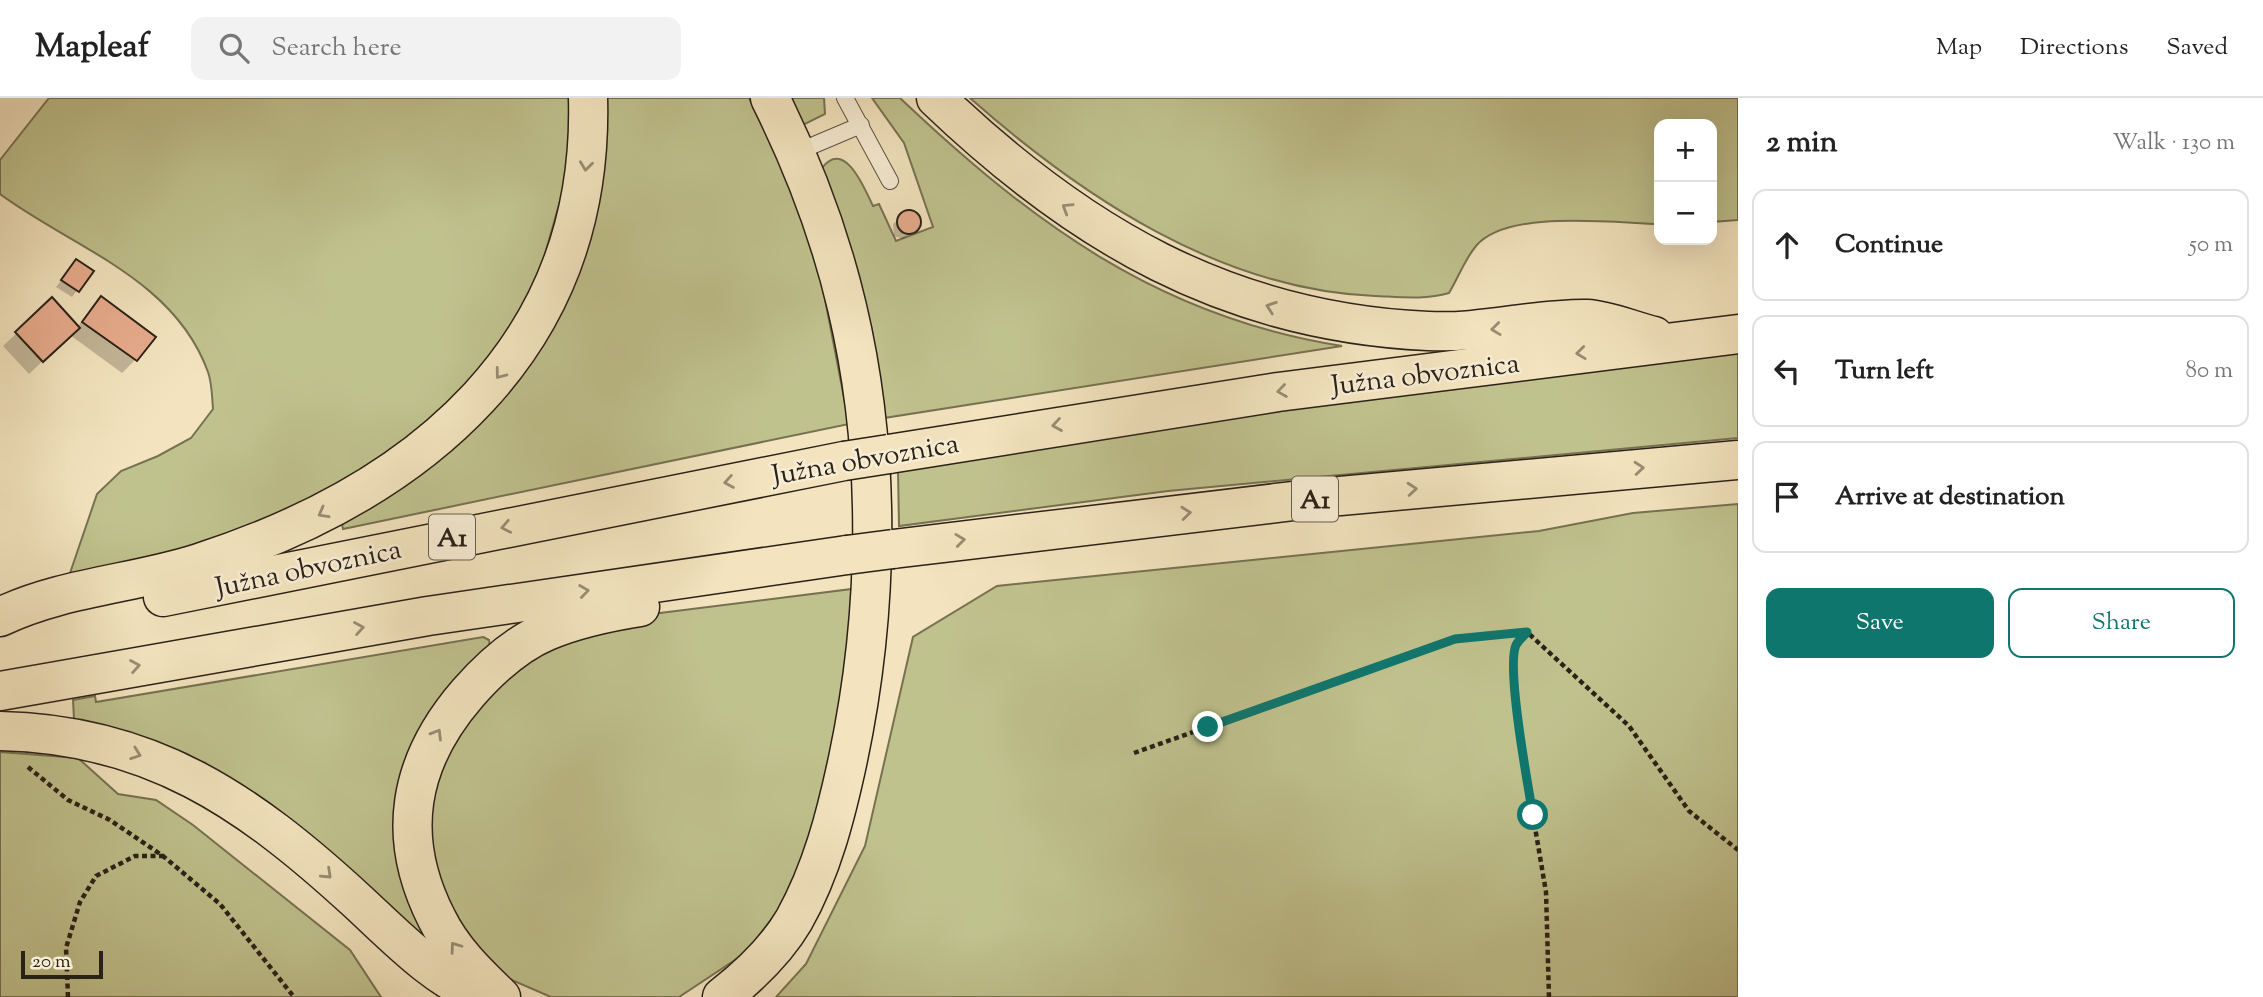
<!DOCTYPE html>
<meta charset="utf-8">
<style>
:root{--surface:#fff;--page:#f2f2f2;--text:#222;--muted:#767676;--line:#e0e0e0;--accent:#0f766e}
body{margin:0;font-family:"Sorts Mill Goudy",serif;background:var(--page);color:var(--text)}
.controls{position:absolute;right:21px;top:21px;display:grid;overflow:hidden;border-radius:14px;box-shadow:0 7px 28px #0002}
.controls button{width:63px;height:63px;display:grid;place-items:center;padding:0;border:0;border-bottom:2px solid var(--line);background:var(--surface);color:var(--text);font:35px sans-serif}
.scale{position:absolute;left:21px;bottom:18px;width:82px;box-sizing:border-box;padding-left:7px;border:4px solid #2a2117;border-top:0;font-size:19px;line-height:24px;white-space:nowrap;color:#2a2117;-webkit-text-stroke:5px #f7edd5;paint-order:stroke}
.stop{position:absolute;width:21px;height:21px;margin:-16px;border:5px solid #0f766e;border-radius:50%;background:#fff}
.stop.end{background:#0f766e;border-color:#fff;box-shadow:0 2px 7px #0008}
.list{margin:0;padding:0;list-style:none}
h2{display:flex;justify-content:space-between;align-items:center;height:91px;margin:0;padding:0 28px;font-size:30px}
h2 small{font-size:23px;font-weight:400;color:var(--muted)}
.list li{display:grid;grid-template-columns:46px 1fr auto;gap:21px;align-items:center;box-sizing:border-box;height:112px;margin:0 14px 14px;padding:0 14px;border:2px solid var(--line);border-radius:14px}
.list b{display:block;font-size:26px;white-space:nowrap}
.list em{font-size:23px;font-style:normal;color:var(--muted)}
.actions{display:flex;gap:14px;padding:21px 28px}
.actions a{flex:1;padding:16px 0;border:2px solid var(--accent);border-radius:14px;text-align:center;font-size:24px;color:var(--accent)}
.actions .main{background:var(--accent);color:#fff}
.icon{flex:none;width:38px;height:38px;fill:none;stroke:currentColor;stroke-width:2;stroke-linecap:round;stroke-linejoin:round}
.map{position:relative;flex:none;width:1738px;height:899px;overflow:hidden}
header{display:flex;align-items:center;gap:42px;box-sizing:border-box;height:98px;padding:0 35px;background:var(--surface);border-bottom:2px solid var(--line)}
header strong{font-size:33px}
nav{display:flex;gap:38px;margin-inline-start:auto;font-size:24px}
.search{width:490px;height:63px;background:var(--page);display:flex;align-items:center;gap:18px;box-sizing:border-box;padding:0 24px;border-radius:14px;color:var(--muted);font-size:26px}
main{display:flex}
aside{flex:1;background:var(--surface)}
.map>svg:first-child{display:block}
</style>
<header>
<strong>Mapleaf</strong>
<div class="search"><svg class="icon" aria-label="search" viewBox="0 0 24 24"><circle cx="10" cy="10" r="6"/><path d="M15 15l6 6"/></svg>Search here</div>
<nav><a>Map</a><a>Directions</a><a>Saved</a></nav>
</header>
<main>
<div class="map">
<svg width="1738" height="899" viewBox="0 0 1738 899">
<rect width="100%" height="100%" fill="#f3e4bf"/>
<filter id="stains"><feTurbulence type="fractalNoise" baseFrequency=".00286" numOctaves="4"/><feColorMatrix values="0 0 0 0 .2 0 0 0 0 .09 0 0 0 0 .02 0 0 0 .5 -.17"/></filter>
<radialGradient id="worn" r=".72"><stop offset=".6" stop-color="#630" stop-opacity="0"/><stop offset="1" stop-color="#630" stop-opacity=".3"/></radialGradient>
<!-- green -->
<g fill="#c0c28e" stroke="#757252" stroke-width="2">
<path d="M 49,0 L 571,0 L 571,64 L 534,195 L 463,295 L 366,373 L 252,432 L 68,481 L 97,396 L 121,373 L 158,358 L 191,340 L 213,311 C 212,299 212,285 208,274 C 174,180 73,150 0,96 L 0,62 Z"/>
<polygon points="599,0 749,0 787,79 820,175 849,326 343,431 341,422 500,295"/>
<polygon points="790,0 824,0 825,16 803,27"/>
<path d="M 872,0 L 900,0 C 1031,124 1158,219 1342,248 L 884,320 L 872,233 L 852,160 L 822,70 C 845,40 865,92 873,108 L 879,106 L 896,143 L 933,129 L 904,45 Z"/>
<path d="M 970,0 L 1738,0 L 1738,122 L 1712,124 L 1712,26 L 1659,26 L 1659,126 C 1614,125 1507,111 1476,148 C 1465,161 1458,180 1449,195 C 1425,202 1400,199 1375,198 C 1221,192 1082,99 970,0 Z"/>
<polygon points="1738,255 1738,340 1168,393 899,428 898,372 1302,308"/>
<polygon points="1738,406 1738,899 776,899 806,866 865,748 913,539 997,488 1539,433 1633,415"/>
<polygon points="852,491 851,543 828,680 801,768 778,812 747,854 679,899 551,899 507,880 478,857 438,795 427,696 463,617 543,550 652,516"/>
<polygon points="483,539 489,542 490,549 435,610 427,840 413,835 254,695 187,656 74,621 73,602 95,598 96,604"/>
<polygon points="0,654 78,660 118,696 156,702 193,727 350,852 381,899 0,899"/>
</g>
<!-- shadow -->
<g fill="#0003">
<polygon points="908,114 919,121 916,131 903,141 894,138 893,126"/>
<polygon points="76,163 91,173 72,199 56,189"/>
<polygon points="102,201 135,262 122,275 70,237 29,276 3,248 52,202 77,229"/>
</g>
<!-- building -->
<g fill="#e8ac8d" stroke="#2a2117" stroke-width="2">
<circle cx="909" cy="124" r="12"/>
<polygon points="76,161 94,173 79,194 61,182"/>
<polygon points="101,198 156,239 137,263 82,224"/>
<polygon points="52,199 80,230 43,264 15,234"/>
</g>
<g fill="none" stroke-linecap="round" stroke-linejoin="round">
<!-- service casing -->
<g stroke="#5c5241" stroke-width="18">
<g id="service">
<polyline points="845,0 890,83"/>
<polyline points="795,55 861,27"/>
</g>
</g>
<!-- motorway casing -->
<g stroke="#2a2117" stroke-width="41">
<g id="motorway">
<path d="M 936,0 C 1078,136 1227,224 1428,233 C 1482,236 1534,220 1587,221 C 1608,222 1633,233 1654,238"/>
<polyline points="889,356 1278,294 1738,236"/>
<polyline points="893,451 1318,400 1738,362"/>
<polyline points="163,499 844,363"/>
<path d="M 0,519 C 62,489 134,486 199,465 C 419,394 595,250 588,0"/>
<polyline points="0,593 428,518 847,457"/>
<path d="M 0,633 C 151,636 248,703 356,802 C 391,834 437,883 482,898"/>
<path d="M 501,899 C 477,876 452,852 437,821 C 395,739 408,664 468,595 C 490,570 516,546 547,533 C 576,521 608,514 640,509"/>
<path d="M 722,899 C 749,878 777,851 794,822 C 822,772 836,717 848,661 C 879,514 882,356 847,209 C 830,137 803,66 770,0"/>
</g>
</g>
<!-- path -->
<g stroke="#2a2117" stroke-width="4.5" stroke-dasharray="5 3.5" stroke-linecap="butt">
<polyline points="1526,535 1516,547 1514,562 1520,641 1546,794 1549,899"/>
<polyline points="1134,655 1455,541 1527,534 1629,628 1689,713 1738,752"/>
<polyline points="28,669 68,702 110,722 163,758 220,806 294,899"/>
<polyline points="68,899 66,850 80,804 96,778 135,758 163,758"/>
</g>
<!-- service -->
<use href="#service" stroke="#f7edd5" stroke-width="16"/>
<!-- motorway -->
<use href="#motorway" stroke="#f3e4bf" stroke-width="38"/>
<!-- motorway-bridge casing -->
<g stroke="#2a2117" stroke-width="41" stroke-linecap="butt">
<g id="motorway-bridge">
<polyline points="844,363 889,356"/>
<polyline points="847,457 893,451"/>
</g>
</g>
<!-- motorway-bridge -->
<use href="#motorway-bridge" stroke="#f3e4bf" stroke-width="38"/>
</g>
<!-- one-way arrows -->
<defs><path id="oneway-chevron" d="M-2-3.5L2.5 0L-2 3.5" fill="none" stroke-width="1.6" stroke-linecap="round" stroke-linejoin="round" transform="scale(1.75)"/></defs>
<g stroke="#998c73">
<use href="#oneway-chevron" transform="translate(586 68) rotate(97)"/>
<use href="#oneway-chevron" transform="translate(1067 110) rotate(-148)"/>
<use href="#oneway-chevron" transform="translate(1271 209) rotate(-161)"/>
<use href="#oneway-chevron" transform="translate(1496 231) rotate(173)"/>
<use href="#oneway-chevron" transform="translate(1581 255) rotate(173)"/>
<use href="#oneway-chevron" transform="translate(500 276) rotate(127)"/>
<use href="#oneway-chevron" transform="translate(1282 293) rotate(172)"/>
<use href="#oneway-chevron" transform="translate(1057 327) rotate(171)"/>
<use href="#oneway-chevron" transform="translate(1639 370) rotate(-5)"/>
<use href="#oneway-chevron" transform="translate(729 384) rotate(170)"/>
<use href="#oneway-chevron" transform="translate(1412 391) rotate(-5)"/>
<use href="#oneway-chevron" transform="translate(323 415) rotate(151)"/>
<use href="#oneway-chevron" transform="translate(1186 415) rotate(-6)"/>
<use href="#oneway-chevron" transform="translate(506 429) rotate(169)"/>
<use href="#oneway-chevron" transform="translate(960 442) rotate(-7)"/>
<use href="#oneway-chevron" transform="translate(584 493) rotate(-8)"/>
<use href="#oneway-chevron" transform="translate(359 530) rotate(-10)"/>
<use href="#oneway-chevron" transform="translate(135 568) rotate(-10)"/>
<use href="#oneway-chevron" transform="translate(437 636) rotate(-59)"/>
<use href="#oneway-chevron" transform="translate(136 656) rotate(20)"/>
<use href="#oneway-chevron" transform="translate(327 776) rotate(43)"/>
<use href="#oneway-chevron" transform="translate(455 849) rotate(-126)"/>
</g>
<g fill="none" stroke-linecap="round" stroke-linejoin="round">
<!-- route -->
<path stroke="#0f766e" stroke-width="9" d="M 1208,629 L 1455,541 L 1527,534 C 1524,538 1518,543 1516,547 C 1506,569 1528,688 1533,717"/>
</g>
<g text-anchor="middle" stroke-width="5" stroke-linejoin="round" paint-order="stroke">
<!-- shield labels -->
<g fill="#f7edd5" stroke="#685e50" stroke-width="2">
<rect x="1292" y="378.5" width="46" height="45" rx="5"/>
<rect x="429" y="416.5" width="46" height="45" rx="5"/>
</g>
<g font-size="26" font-weight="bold" fill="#2a2117">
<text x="1315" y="410">A1</text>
<text x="452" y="448">A1</text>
</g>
<!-- street labels -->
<g font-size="28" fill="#2a2117" stroke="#f7edd5">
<text transform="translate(1425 275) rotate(-7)" y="10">Južna obvoznica</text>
<text transform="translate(865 360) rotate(-10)" y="10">Južna obvoznica</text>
<text transform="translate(308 469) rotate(-12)" y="10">Južna obvoznica</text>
</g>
</g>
<rect width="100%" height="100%" filter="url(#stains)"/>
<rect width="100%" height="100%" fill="url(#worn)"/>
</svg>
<div class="controls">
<button>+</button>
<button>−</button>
</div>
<div class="scale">20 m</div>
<div class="stop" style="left:1533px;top:717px"></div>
<div class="stop end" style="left:1208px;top:629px"></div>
</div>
<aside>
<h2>2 min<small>Walk · 130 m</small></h2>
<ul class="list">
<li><svg class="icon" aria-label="ahead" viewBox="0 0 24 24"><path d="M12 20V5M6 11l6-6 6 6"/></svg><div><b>Continue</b></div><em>50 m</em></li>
<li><svg class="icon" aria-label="left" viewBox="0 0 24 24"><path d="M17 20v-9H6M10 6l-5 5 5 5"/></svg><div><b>Turn left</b></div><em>80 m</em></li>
<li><svg class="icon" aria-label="arrive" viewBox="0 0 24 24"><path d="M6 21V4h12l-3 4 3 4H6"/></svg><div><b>Arrive at destination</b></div></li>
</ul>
<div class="actions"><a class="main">Save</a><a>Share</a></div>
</aside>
</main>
